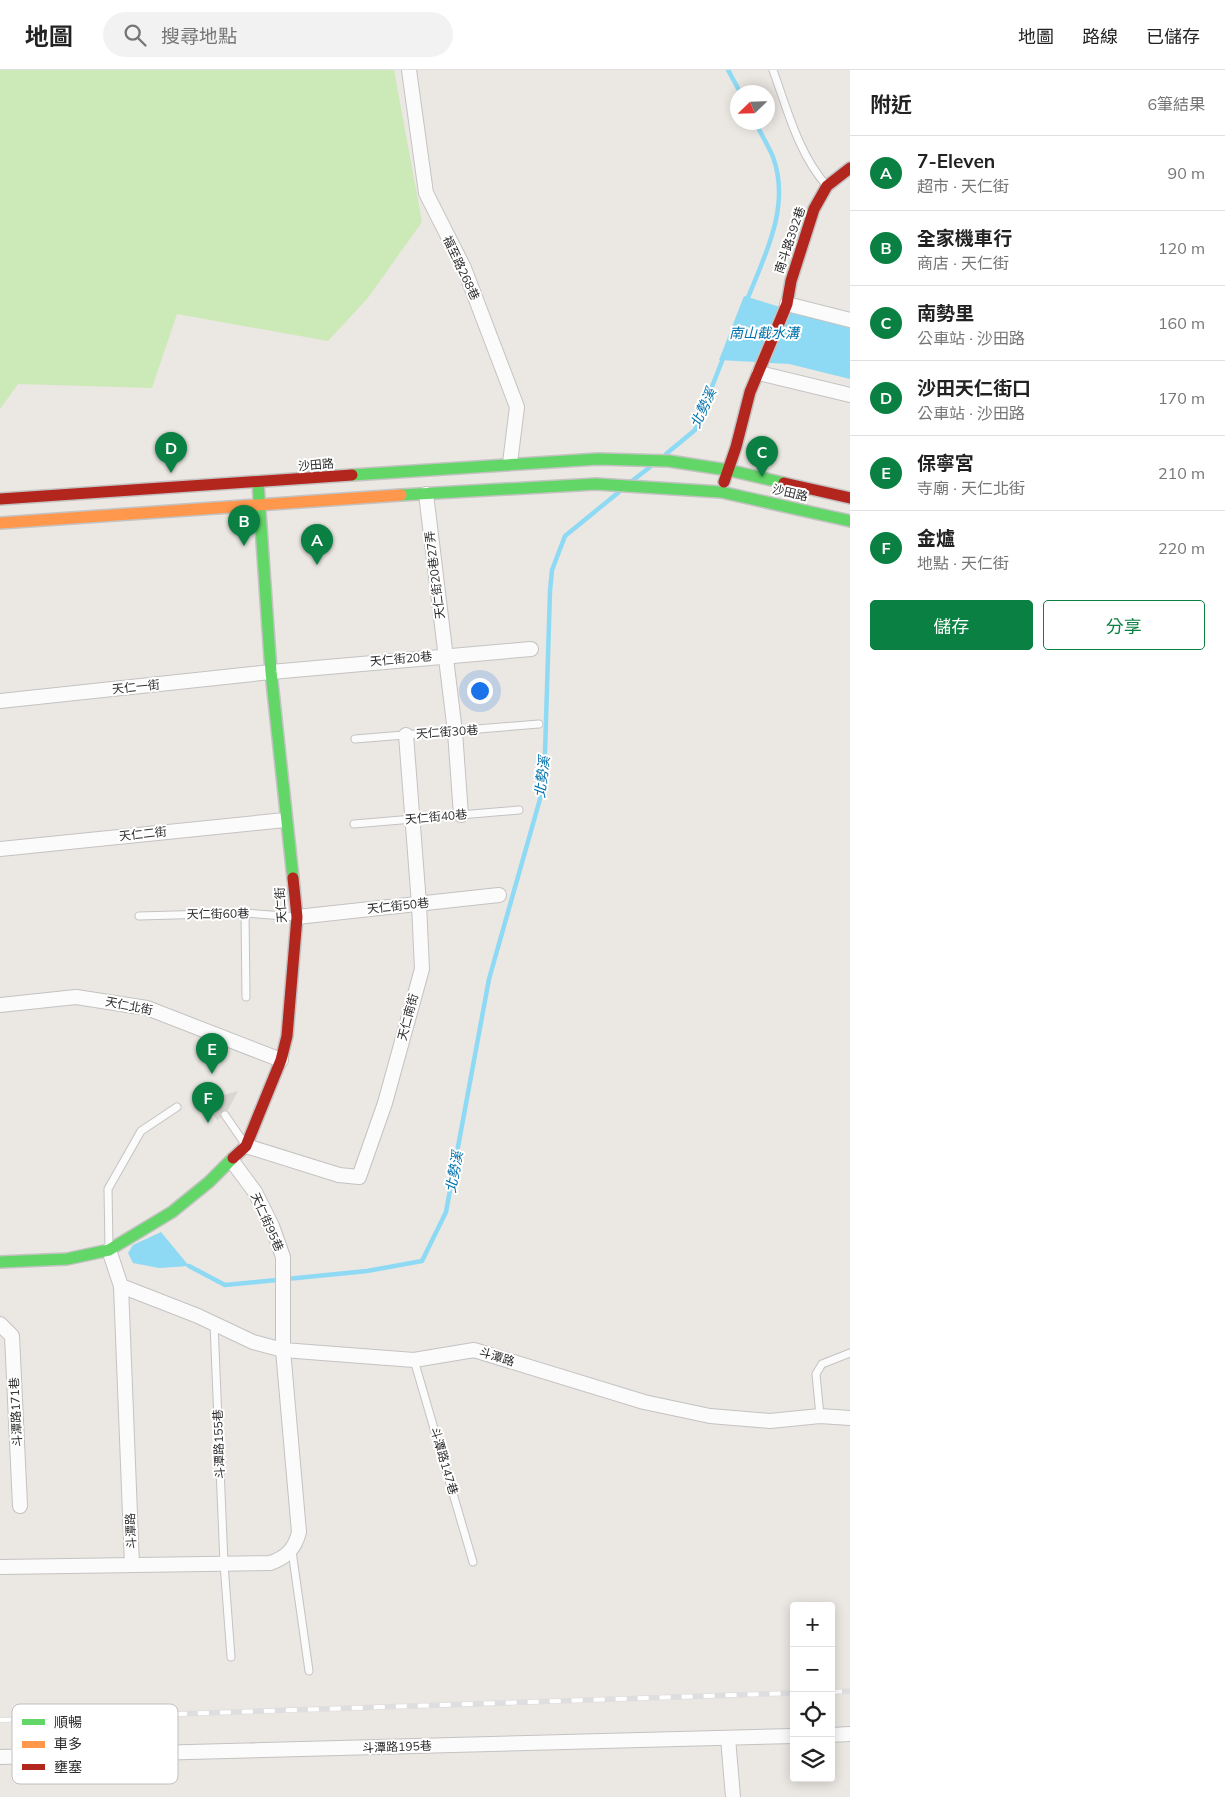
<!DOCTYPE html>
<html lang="zh-TW">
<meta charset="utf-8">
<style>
:root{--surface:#fff;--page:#f2f2f2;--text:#222;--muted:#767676;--line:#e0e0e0;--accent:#0b8043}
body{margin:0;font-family:Mulish,"Noto Sans TC",sans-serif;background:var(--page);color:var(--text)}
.controls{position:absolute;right:15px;bottom:15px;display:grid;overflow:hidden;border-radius:5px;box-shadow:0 2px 12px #0003}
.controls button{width:45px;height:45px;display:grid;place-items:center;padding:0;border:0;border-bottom:1px solid var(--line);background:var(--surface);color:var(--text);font:25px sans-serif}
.compass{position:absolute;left:730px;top:15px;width:45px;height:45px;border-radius:50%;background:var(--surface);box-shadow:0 2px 12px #0003;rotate:247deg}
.you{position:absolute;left:479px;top:620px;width:18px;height:18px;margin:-12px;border:4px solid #fff;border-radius:50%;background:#1a73e8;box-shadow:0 0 0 8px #1a73e833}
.badge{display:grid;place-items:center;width:32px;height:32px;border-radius:50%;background:var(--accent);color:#fff;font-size:16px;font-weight:700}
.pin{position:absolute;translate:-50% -41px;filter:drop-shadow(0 1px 2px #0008)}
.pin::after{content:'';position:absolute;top:26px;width:18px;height:15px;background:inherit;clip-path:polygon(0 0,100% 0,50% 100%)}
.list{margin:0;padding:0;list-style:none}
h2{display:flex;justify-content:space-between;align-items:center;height:65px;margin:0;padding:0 20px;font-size:21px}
h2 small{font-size:16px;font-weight:400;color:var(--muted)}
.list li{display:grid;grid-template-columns:32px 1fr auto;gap:15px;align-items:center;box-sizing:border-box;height:75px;padding:0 20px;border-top:1px solid var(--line)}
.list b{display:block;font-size:19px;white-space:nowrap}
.list p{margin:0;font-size:16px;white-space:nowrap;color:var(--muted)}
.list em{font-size:16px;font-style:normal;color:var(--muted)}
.actions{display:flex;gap:10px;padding:15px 20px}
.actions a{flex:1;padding:11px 0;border:1px solid var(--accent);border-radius:5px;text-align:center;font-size:18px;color:var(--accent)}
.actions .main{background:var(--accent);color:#fff}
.icon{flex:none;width:28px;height:28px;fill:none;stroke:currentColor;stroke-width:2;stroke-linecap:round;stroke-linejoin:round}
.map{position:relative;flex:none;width:850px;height:1727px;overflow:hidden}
header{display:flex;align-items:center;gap:30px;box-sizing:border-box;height:70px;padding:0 25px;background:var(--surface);border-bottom:1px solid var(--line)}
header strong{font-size:24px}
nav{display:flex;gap:28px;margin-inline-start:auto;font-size:18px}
.search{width:350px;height:45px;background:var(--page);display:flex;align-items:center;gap:12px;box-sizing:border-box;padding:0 18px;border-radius:28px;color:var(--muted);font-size:19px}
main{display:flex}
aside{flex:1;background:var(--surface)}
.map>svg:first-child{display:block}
</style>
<header>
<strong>地圖</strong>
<div class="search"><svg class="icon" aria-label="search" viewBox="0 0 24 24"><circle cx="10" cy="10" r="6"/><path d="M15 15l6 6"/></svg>搜尋地點</div>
<nav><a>地圖</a><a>路線</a><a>已儲存</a></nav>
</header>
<main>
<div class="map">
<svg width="850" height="1727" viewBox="0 0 850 1727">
<rect width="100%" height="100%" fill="#ebe7e2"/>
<!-- green -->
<polygon fill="#cce9b8" points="0,0 394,0 422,152 367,229 328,271 177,244 152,318 18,314 0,339"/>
<!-- plaza -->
<polygon fill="#d9d5d0" points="238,1021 225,1045 217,1050 203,1031"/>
<!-- water -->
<g fill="#8edaf4">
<polygon points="744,226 850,258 850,309 789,294 719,290"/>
<polygon points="161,1162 189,1196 159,1198 133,1193 128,1183 133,1175"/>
</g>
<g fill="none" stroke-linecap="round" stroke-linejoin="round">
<!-- stream -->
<g stroke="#8edaf4" stroke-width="4.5">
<polyline points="728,0 740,22"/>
<path d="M 747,230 C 765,185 791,136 773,87 C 768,75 761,64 755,52"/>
<polyline points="666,384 695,360 724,286"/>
<polyline points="632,411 650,397"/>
<polyline points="189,1196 225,1215 367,1201 422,1191 446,1142 489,909 544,715 550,521 552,500 565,466 619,422"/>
</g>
<!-- lane casing -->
<g stroke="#c4c3c3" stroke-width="9">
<g id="lane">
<path d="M 773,0 C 787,39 799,85 827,116"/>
<polyline points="355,669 539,654"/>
<polyline points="354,754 519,740"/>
<polyline points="245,843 246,927"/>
<polyline points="139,846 245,843 297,847"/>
<polyline points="225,1045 245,1074"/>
<polyline points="109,1177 108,1119 141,1061 177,1037"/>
<polyline points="214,1254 224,1494 231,1587"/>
<polyline points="414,1290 473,1492"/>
<polyline points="820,1346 816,1304 822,1294 850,1283"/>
<polyline points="292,1481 309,1601"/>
</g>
</g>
<!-- street casing -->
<g stroke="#c4c3c3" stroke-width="16">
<g id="street">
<polyline points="409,0 426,123 464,198 517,337 510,393"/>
<polyline points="787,234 850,250"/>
<polyline points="759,303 850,325"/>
<polyline points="426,424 455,662 461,745"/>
<polyline points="0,631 271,602 531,579"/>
<polyline points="0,779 285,750"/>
<polyline points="297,847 499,825"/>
<polyline points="0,935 76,927 147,938 281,990"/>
<polyline points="246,1076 339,1105 359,1107 385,1033 422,899 419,834 406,665"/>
<polyline points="109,1180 121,1216 198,1246 253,1272 283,1280 414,1290 474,1280 644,1332 710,1346 770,1351 820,1346 850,1348"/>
<polyline points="121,1216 132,1495"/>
<polyline points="0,1254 12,1266 20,1436"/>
<path d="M 0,1497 L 270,1493 C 286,1488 295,1479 299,1462 L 283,1280 L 283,1187 L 272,1156 L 255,1122 L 232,1091"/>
<polyline points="831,1665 850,1664"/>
<polyline points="728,1668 733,1727"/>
<polyline points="0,1687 794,1666"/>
</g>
</g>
<!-- fast casing -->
<g stroke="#c4c3c3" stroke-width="14">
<g id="fast">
<polyline points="352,405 598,389 669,391 728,400 784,413"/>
<polyline points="258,413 271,602 293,808"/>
<polyline points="401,425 596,414 721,422 850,451"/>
<polyline points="0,1192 67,1189 109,1180 172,1142 209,1112 233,1088"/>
</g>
</g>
<!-- slow casing -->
<g stroke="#c4c3c3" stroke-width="14">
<polyline id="slow" points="0,453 401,425"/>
</g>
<!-- jam casing -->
<g stroke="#c4c3c3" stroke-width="14">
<g id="jam">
<polyline points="724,412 736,377 750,322 787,234 791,211 814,139 827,116 850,98"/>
<polyline points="784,413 850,428"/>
<polyline points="0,429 352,405"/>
<polyline points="233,1088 246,1076 281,990 287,966 297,847 293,808"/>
</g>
</g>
<!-- lane -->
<use href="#lane" stroke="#fcfbfb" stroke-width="7"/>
<!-- street -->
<use href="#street" stroke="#fcfbfb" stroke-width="14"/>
<!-- fast -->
<use href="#fast" stroke="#63d668" stroke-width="11"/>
<!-- slow -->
<use href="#slow" stroke="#ff974d" stroke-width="11"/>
<!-- jam -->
<use href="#jam" stroke="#b3261e" stroke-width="11"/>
<!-- rail casing -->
<g stroke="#dedee0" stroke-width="5.5">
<g id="rail">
<polyline points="831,1622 850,1621"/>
<polyline points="0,1650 794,1623"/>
</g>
</g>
<!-- rail -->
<use href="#rail" stroke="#fff" stroke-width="4" stroke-dasharray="11" stroke-linecap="butt"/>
</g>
<g text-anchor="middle" stroke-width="4" stroke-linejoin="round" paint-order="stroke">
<!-- street labels -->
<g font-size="12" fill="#2c2c2c" stroke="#fff">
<text transform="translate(790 170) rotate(-71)" y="4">南斗路392巷</text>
<text transform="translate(461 198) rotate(65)" y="4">福至路268巷</text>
<text transform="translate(316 395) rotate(-5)" y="4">沙田路</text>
<text transform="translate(790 423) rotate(13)" y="4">沙田路</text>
<text transform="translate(435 505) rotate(-97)" y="4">天仁街20巷27弄</text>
<text transform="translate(401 589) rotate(-5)" y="4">天仁街20巷</text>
<text transform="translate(136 617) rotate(-6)" y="4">天仁一街</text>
<text transform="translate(447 662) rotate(-4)" y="4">天仁街30巷</text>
<text transform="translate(436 747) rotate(-5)" y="4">天仁街40巷</text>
<text transform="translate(143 764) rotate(-6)" y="4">天仁二街</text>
<text transform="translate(281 835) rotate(-94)" y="4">天仁街</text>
<text transform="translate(398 836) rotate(-6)" y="4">天仁街50巷</text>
<text transform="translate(218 844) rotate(-1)" y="4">天仁街60巷</text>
<text transform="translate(129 936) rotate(11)" y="4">天仁北街</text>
<text transform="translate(408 947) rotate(-75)" y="4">天仁南街</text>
<text transform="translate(267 1152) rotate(66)" y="4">天仁街95巷</text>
<text transform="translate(497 1287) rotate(17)" y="4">斗潭路</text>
<text transform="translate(16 1342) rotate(-93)" y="4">斗潭路171巷</text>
<text transform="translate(219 1374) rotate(-92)" y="4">斗潭路155巷</text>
<text transform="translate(444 1391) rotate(74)" y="4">斗潭路147巷</text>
<text transform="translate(131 1461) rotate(-92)" y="4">斗潭路</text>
<text transform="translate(397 1677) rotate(-2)" y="4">斗潭路195巷</text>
</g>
<!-- water labels -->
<g font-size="14" font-style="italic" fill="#0072ad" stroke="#fff">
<text x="764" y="268">南山截水溝</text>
<text transform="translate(703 338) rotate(-66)" y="5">北勢溪</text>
<text transform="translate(542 707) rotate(-83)" y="5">北勢溪</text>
<text transform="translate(454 1102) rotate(-80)" y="5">北勢溪</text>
</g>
</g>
<!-- legend -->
<rect x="12" y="1634" width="166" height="80" rx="8" fill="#fff" stroke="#c0c0c0" stroke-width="1"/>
<rect x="22" y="1649" width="23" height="6" fill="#63d668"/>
<rect x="22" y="1671" width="23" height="7" fill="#ff974d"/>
<rect x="22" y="1694" width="23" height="6" fill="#b3261e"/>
<g font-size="14" fill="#2c2c2c">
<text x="54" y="1657">順暢</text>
<text x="54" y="1679">車多</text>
<text x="54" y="1702">壅塞</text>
</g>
</svg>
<div class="controls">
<button>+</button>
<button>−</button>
<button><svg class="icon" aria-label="locate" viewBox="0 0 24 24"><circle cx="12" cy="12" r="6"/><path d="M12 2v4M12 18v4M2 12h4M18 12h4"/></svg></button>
<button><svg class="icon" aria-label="layers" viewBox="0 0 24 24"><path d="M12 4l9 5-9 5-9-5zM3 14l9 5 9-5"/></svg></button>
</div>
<svg class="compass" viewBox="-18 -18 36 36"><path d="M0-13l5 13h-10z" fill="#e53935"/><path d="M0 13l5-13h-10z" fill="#767676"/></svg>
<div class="you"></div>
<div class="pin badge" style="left:317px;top:495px">A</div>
<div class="pin badge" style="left:244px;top:476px">B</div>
<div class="pin badge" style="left:762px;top:407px">C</div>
<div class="pin badge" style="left:171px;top:403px">D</div>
<div class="pin badge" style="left:212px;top:1004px">E</div>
<div class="pin badge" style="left:208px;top:1053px">F</div>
</div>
<aside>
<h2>附近<small>6筆結果</small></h2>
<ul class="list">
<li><span class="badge">A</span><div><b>7-Eleven</b><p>超市 · 天仁街</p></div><em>90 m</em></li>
<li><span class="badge">B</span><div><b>全家機車行</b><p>商店 · 天仁街</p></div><em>120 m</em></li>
<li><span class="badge">C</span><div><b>南勢里</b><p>公車站 · 沙田路</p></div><em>160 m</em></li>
<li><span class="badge">D</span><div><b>沙田天仁街口</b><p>公車站 · 沙田路</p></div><em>170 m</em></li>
<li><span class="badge">E</span><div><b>保寧宮</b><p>寺廟 · 天仁北街</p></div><em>210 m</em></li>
<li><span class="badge">F</span><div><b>金爐</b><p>地點 · 天仁街</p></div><em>220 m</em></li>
</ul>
<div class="actions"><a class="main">儲存</a><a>分享</a></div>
</aside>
</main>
